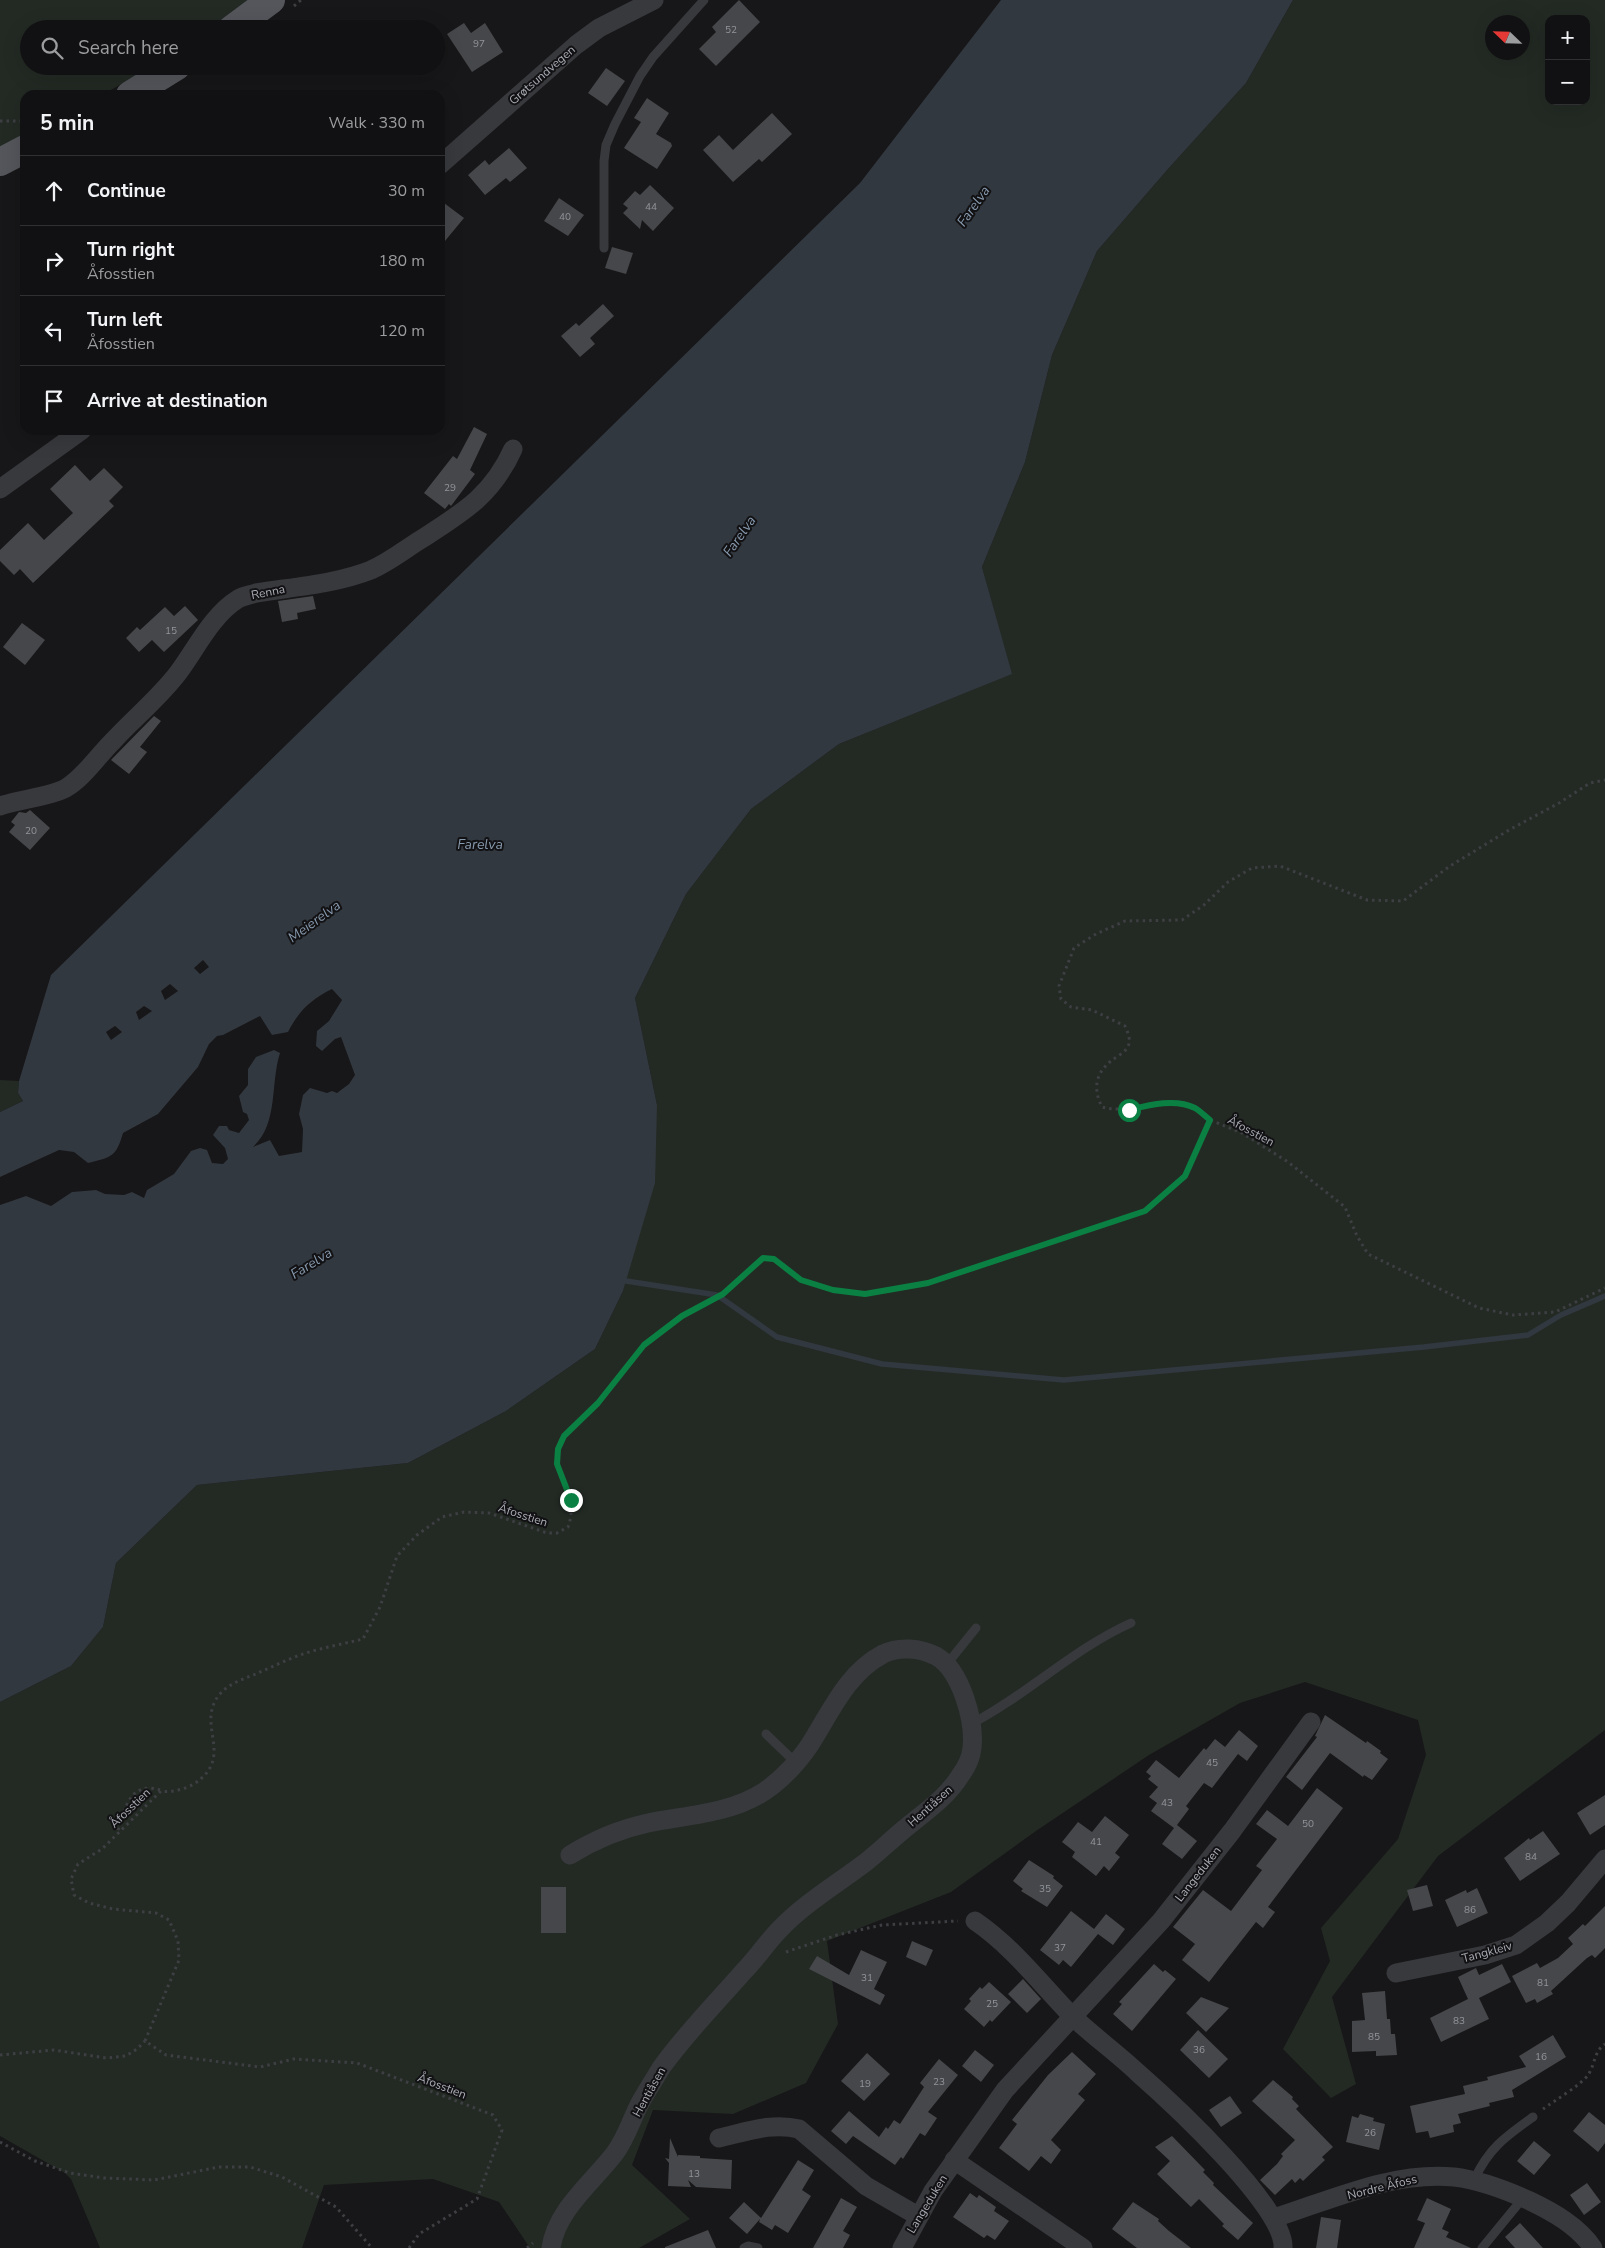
<!DOCTYPE html>
<meta charset="utf-8">
<style>
:root{--surface:#111012;--page:#1e1e20;--text:#f1f3f6;--muted:#9c9d9f;--line:#303032}
body{margin:0;font-family:"Nunito Sans",sans-serif;background:var(--page);color:var(--text)}
.controls{position:absolute;right:15px;top:15px;display:grid;overflow:hidden;border-radius:10px;box-shadow:0 5px 20px #0002}
.controls button{width:45px;height:45px;display:grid;place-items:center;padding:0;border:0;border-bottom:1px solid var(--line);background:var(--surface);color:var(--text);font:25px sans-serif}
.compass{position:absolute;left:1485px;top:15px;width:45px;height:45px;border-radius:50%;background:var(--surface);box-shadow:0 5px 20px #0002;rotate:293deg}
.stop{position:absolute;width:15px;height:15px;margin:-11px;border:4px solid #0b8043;border-radius:50%;background:#fff}
.stop.end{background:#0b8043;border-color:#fff;box-shadow:0 1px 5px #0008}
.list{margin:0;padding:0;list-style:none}
h2{display:flex;justify-content:space-between;align-items:center;height:65px;margin:0;padding:0 20px;font-size:21px}
h2 small{font-size:16px;font-weight:400;color:var(--muted)}
.list li{display:grid;grid-template-columns:32px 1fr auto;gap:15px;align-items:center;box-sizing:border-box;height:70px;padding:0 20px;border-top:1px solid var(--line)}
.list b{display:block;font-size:19px;white-space:nowrap}
.list p{margin:0;font-size:16px;white-space:nowrap;color:var(--muted)}
.list em{font-size:16px;font-style:normal;color:var(--muted)}
.icon{flex:none;width:28px;height:28px;fill:none;stroke:currentColor;stroke-width:2;stroke-linecap:round;stroke-linejoin:round}
.map{position:relative;flex:none;width:1605px;height:2248px;overflow:hidden}
.search{position:absolute;background:var(--surface);box-shadow:0 5px 20px #0002;left:20px;top:20px;width:425px;height:55px;display:flex;align-items:center;gap:12px;box-sizing:border-box;padding:0 18px;border-radius:28px;color:var(--muted);font-size:19px}
.panel{position:absolute;background:var(--surface);box-shadow:0 5px 20px #0002;left:20px;top:90px;width:425px;height:345px;border-radius:15px}
.map>svg:first-child{display:block}
</style>
<div class="map">
<svg width="1605" height="2248" viewBox="0 0 1605 2248">
<rect width="100%" height="100%" fill="#171618"/>
<!-- green -->
<g fill="#232a24" fill-rule="evenodd">
<polygon points="0,0 254,0 213,29 29,29 29,66 153,66 102,95 25,95 25,136 0,148"/>
<path d="M 1293,0 L 1605,0 L 1605,1730 L 1438,1856 L 1332,1997 L 1356,2084 L 1331,2098 L 1283,2049 L 1330,1961 L 1321,1928 L 1398,1839 L 1426,1755 L 1418,1720 L 1305,1682 L 1240,1703 L 1149,1755 L 1036,1831 L 951,1892 L 827,1941 L 838,2024 L 806,2083 L 733,2114 L 653,2110 L 632,2165 L 690,2219 L 639,2248 L 530,2248 L 499,2202 L 433,2179 L 324,2185 L 302,2248 L 100,2248 L 71,2179 L 65,2173 L 0,2136 L 0,1702 L 71,1666 L 103,1627 L 116,1563 L 197,1485 L 408,1463 L 506,1411 L 595,1349 L 623,1291 L 632,1258 L 657,1105 L 635,998 L 686,894 L 751,809 L 839,744 L 1011,674 L 982,567 L 1025,462 L 1052,355 L 1097,251 L 1168,169 L 1246,83 ZM 1549,19 L 1586,19 L 1586,101 L 1549,101 ZM 1492,22 L 1522,22 L 1522,52 L 1492,52 Z"/>
<polygon points="0,1080 19,1081 18,1093 23,1101 0,1112"/>
</g>
<!-- water -->
<path fill="#32383f" fill-rule="evenodd" d="M 1001,0 L 1293,0 L 1246,83 L 1168,169 L 1097,251 L 1052,355 L 1025,462 L 982,567 L 1012,674 L 839,744 L 751,809 L 686,894 L 635,998 L 657,1105 L 655,1183 L 623,1291 L 595,1349 L 506,1411 L 408,1463 L 197,1485 L 116,1563 L 103,1627 L 71,1666 L 0,1702 L 0,1205 L 26,1196 L 51,1206 L 72,1192 L 96,1190 L 105,1194 L 124,1195 L 132,1192 L 144,1198 L 147,1190 L 174,1174 L 191,1151 L 200,1148 L 207,1150 L 212,1163 L 223,1164 L 228,1159 L 225,1148 L 213,1135 L 219,1126 L 227,1126 L 229,1130 L 239,1133 L 249,1120 L 247,1114 L 243,1112 L 239,1096 L 248,1085 L 248,1069 L 256,1057 L 274,1050 L 280,1053 C 270,1084 279,1123 253,1147 L 270,1140 L 279,1156 L 302,1152 L 303,1129 L 299,1114 L 303,1095 L 310,1088 L 327,1093 L 332,1091 L 337,1093 L 349,1084 L 355,1075 L 341,1037 L 335,1039 L 322,1051 L 316,1046 L 317,1031 L 329,1021 L 342,1000 L 332,989 C 310,1000 299,1011 288,1032 L 272,1035 L 260,1016 L 223,1035 L 217,1036 L 209,1044 L 198,1067 L 158,1114 L 123,1133 C 116,1157 112,1157 88,1163 L 74,1152 L 59,1150 L 0,1177 L 0,1112 L 23,1101 L 18,1093 L 19,1081 L 51,975 L 860,183 ZM 203,960 L 209,967 L 200,974 L 194,968 ZM 170,984 L 178,991 L 165,1000 L 161,991 ZM 144,1006 L 152,1011 L 139,1020 L 136,1012 ZM 115,1026 L 122,1032 L 111,1040 L 106,1032 Z"/>
<g fill="none" stroke-linecap="round" stroke-linejoin="round">
<!-- stream -->
<polyline stroke="#32383f" stroke-width="5.5" points="626,1281 717,1295 777,1337 882,1364 1064,1380 1424,1347 1528,1335 1561,1315 1605,1296"/>
</g>
<!-- building -->
<g fill="#46474a">
<polygon points="739,0 760,22 716,66 699,49 716,32 712,27"/>
<polygon points="464,23 471,33 485,23 503,52 472,72 447,34"/>
<polygon points="606,68 625,81 607,106 588,93"/>
<polygon points="647,98 669,113 656,134 671,143 672,146 657,169 624,148 641,122 634,118"/>
<polygon points="772,113 792,134 762,162 759,159 733,182 703,150 719,135 733,150"/>
<polygon points="509,148 527,168 510,182 506,178 485,195 468,175 485,160 489,165"/>
<polygon points="650,185 674,208 653,231 642,220 640,229 623,213 628,208 623,204 635,191 640,195"/>
<polygon points="559,198 584,215 568,236 544,221"/>
<polygon points="440,200 464,218 440,247"/>
<polygon points="612,247 633,253 626,274 605,268"/>
<polygon points="603,304 614,316 590,338 595,344 580,357 561,336 576,323 579,326"/>
<polygon points="474,427 487,434 470,470 475,474 451,506 449,504 445,509 424,493 453,456 457,459"/>
<polygon points="75,465 90,481 104,468 123,487 109,501 114,506 33,583 20,569 14,575 0,561 0,550 28,523 44,540 73,513 50,489"/>
<polygon points="313,596 316,609 297,613 298,619 282,622 278,601"/>
<polygon points="185,606 198,620 164,652 152,640 139,652 126,638 137,627 140,630 165,607 174,616"/>
<polygon points="22,623 45,640 25,665 3,647"/>
<polygon points="154,716 161,721 140,747 147,752 129,774 111,760"/>
<polygon points="30,810 50,828 30,850 9,832 15,825 11,822 19,812 26,813"/>
<polygon points="1325,1715 1366,1743 1367,1741 1381,1751 1380,1753 1388,1759 1372,1780 1364,1775 1363,1777 1330,1753 1302,1790 1286,1777 1317,1737 1315,1736"/>
<polygon points="1239,1730 1258,1746 1247,1761 1238,1754 1212,1788 1204,1783 1186,1806 1189,1809 1177,1825 1197,1841 1182,1859 1162,1844 1174,1828 1151,1811 1157,1803 1149,1797 1158,1787 1148,1779 1151,1776 1146,1772 1156,1760 1179,1778 1204,1748 1206,1750 1215,1739 1225,1747"/>
<polygon points="1317,1788 1343,1808 1268,1907 1275,1912 1263,1928 1256,1922 1209,1982 1182,1960 1195,1944 1173,1927 1203,1890 1231,1911 1262,1870 1256,1866 1277,1839 1256,1824 1267,1810 1288,1826"/>
<polygon points="1605,1795 1605,1825 1590,1835 1577,1813"/>
<polygon points="1105,1816 1129,1835 1115,1853 1120,1857 1109,1871 1104,1866 1096,1876 1072,1857 1075,1852 1062,1842 1078,1822 1092,1832"/>
<polygon points="1543,1831 1560,1854 1520,1881 1504,1858 1529,1838 1530,1840"/>
<polygon points="1029,1860 1054,1876 1053,1878 1063,1886 1047,1907 1021,1891 1023,1889 1013,1881"/>
<polygon points="1427,1885 1433,1906 1413,1911 1407,1890"/>
<rect x="541" y="1887" width="25" height="46"/>
<polygon points="1477,1888 1488,1913 1457,1927 1445,1900 1466,1890 1467,1893"/>
<polygon points="1605,1906 1605,1948 1595,1958 1592,1955 1587,1958 1551,1991 1553,1994 1537,2003 1535,1999 1526,2003 1512,1976 1537,1963 1540,1968 1558,1958 1573,1944 1568,1938 1583,1924 1585,1926"/>
<polygon points="1071,1911 1094,1929 1106,1914 1125,1929 1113,1945 1098,1934 1071,1967 1063,1960 1059,1965 1040,1950"/>
<polygon points="912,1941 933,1950 926,1966 906,1957"/>
<polygon points="861,1950 887,1962 874,1989 885,1995 880,2005 809,1969 817,1956 849,1975"/>
<polygon points="1154,1964 1163,1972 1165,1970 1176,1979 1132,2031 1113,2014 1122,2004 1119,2002"/>
<polygon points="1502,1964 1511,1982 1479,1998 1489,2019 1441,2042 1430,2018 1468,1999 1458,1977 1476,1968 1479,1975"/>
<polygon points="1023,1979 1041,1999 1027,2013 1008,1994"/>
<polygon points="989,1982 1011,2002 992,2022 990,2020 984,2027 964,2009 971,2001 969,1999 980,1987 982,1989"/>
<polygon points="1385,1991 1387,2019 1390,2019 1391,2034 1395,2034 1397,2055 1376,2056 1376,2051 1352,2052 1352,2021 1365,2020 1362,1993"/>
<polygon points="1201,1997 1229,2008 1206,2032 1186,2013"/>
<polygon points="1198,2030 1228,2059 1209,2078 1180,2050"/>
<polygon points="1553,2035 1566,2057 1512,2090 1514,2097 1489,2103 1490,2106 1458,2114 1461,2123 1453,2125 1454,2132 1430,2138 1428,2131 1416,2133 1410,2106 1465,2094 1463,2086 1488,2080 1487,2077 1526,2067 1519,2056"/>
<polygon points="975,2050 994,2065 981,2082 962,2066"/>
<polygon points="1072,2052 1096,2074 1078,2094 1085,2100 1051,2140 1061,2150 1051,2164 1041,2156 1029,2171 999,2148 1017,2124 1012,2120 1048,2075"/>
<polygon points="867,2053 890,2074 864,2101 841,2081"/>
<polygon points="939,2059 958,2075 928,2112 937,2118 925,2136 920,2133 903,2159 901,2157 895,2165 853,2136 846,2144 831,2131 849,2111 879,2137 886,2127 888,2129 894,2120 900,2124 924,2087 920,2083"/>
<polygon points="1273,2080 1293,2097 1292,2099 1299,2106 1296,2109 1333,2147 1322,2157 1325,2160 1303,2181 1300,2178 1295,2183 1292,2179 1275,2195 1260,2180 1277,2164 1283,2156 1281,2154 1295,2140 1252,2101"/>
<polygon points="1230,2096 1242,2113 1221,2127 1209,2110"/>
<polygon points="1589,2112 1605,2125 1605,2143 1598,2152 1573,2131"/>
<polygon points="1360,2114 1374,2118 1373,2121 1385,2124 1379,2150 1346,2142 1352,2116 1358,2118"/>
<polygon points="1172,2136 1205,2170 1203,2172 1214,2183 1213,2185 1253,2223 1238,2240 1222,2226 1224,2224 1199,2199 1191,2207 1157,2174 1170,2161 1155,2147"/>
<polygon points="670,2138 678,2157 678,2155 700,2156 700,2158 732,2160 731,2189 696,2187 688,2180 691,2187 668,2186 669,2163 665,2158 669,2159"/>
<polygon points="1534,2141 1551,2155 1534,2175 1517,2161"/>
<polygon points="798,2160 814,2170 802,2190 811,2196 788,2233 775,2225 772,2230 759,2222 760,2219 747,2234 729,2218 744,2202 761,2218"/>
<polygon points="1587,2183 1601,2202 1584,2215 1570,2195"/>
<polygon points="970,2193 977,2198 979,2195 996,2207 994,2211 1009,2221 995,2240 987,2235 984,2238 953,2217"/>
<polygon points="841,2198 857,2207 843,2231 850,2235 843,2248 813,2248"/>
<polygon points="1427,2198 1451,2209 1442,2229 1449,2232 1446,2237 1471,2248 1414,2248 1425,2223 1417,2220"/>
<polygon points="1133,2202 1159,2219 1158,2221 1169,2231 1191,2248 1137,2248 1112,2229"/>
<polygon points="1321,2217 1341,2220 1337,2248 1316,2248"/>
<polygon points="1520,2223 1543,2248 1515,2248 1505,2237"/>
<polygon points="708,2230 716,2248 665,2248 665,2247"/>
</g>
<g fill="none" stroke-linecap="round" stroke-linejoin="round">
<!-- path -->
<g stroke="#3e3f43" stroke-width="3" stroke-dasharray="2.5 4" stroke-linecap="butt">
<polyline points="294,6 301,0"/>
<polyline points="198,74 210,66"/>
<polyline points="0,121 25,121"/>
<path d="M 1210,1120 C 1205,1116 1200,1111 1195,1108 C 1166,1092 1132,1116 1102,1107 C 1093,1089 1095,1074 1111,1061 C 1116,1057 1124,1053 1127,1048 C 1132,1041 1128,1033 1125,1026 L 1092,1010 L 1071,1007 L 1061,999 L 1059,986 L 1074,948 L 1096,934 L 1125,921 L 1182,920 L 1204,905 L 1228,882 L 1252,868 L 1280,866 L 1367,900 L 1403,901 L 1450,866 L 1509,830 L 1559,803 L 1590,783 L 1605,780"/>
<path d="M 118,1830 C 125,1807 131,1781 160,1790"/>
<polyline points="786,1952 837,1935 882,1925 958,1921"/>
<polyline points="0,2055 54,2050 106,2058 126,2056 137,2049 145,2041"/>
<path d="M 1543,2109 C 1554,2101 1581,2085 1588,2075 C 1595,2065 1594,2051 1605,2044"/>
<polyline points="0,2142 35,2161 70,2173 104,2178 154,2180 219,2167 250,2167 282,2177 336,2207 372,2248"/>
<path d="M 409,2248 L 419,2234 L 477,2199 L 502,2130 L 493,2115 L 357,2063 L 294,2059 L 260,2067 L 166,2055 L 145,2041 L 179,1960 L 178,1941 L 169,1920 L 156,1913 L 113,1909 L 89,1903 L 74,1895 L 71,1879 L 78,1864 L 102,1849 L 161,1791 C 171,1793 185,1789 194,1784 C 236,1756 195,1726 219,1695 C 229,1683 244,1679 258,1673 C 272,1667 286,1660 300,1655 C 320,1648 343,1644 363,1639 L 380,1607 L 397,1556 L 417,1535 L 442,1517 L 464,1512 L 489,1513 L 547,1533 L 557,1533 L 568,1527 L 571,1517 L 571,1500 L 557,1464 L 558,1449 L 565,1436 L 597,1403 L 644,1345 L 683,1316 L 723,1294 L 763,1258 L 774,1259 L 801,1280 L 833,1290 L 865,1294 L 928,1283 L 1145,1211 L 1185,1176 L 1210,1120 L 1242,1133 L 1288,1162 L 1345,1207 L 1357,1236 L 1368,1254 L 1479,1308 L 1513,1315 L 1555,1312 L 1605,1288"/>
<polyline points="527,2248 533,2243"/>
</g>
<!-- service -->
<g stroke="#38393d" stroke-width="9">
<polyline points="604,248 604,161 606,145 615,124 640,76 653,57 704,0"/>
<polyline points="947,1664 976,1628"/>
<path d="M 971,1724 C 1027,1695 1073,1649 1131,1623"/>
<polyline points="766,1734 795,1762"/>
<path d="M 1474,2180 C 1489,2148 1505,2137 1533,2117"/>
<polyline points="744,2248 748,2246 758,2248"/>
<polyline points="1482,2248 1523,2198"/>
</g>
<!-- minor -->
<g stroke="#38393d" stroke-width="19">
<polyline points="440,165 576,45 599,28 654,0"/>
<polyline points="0,489 82,430"/>
<path d="M 0,806 C 20,799 50,797 66,788 C 84,777 97,757 112,742 C 133,719 159,698 178,673 C 196,649 212,615 238,599 C 243,596 250,595 256,593 C 293,587 336,584 371,570 C 389,562 404,550 420,540 C 462,513 492,496 513,449"/>
<path d="M 975,1921 C 1013,1947 1040,1983 1072,2016 C 1093,2036 1117,2053 1138,2073 C 1170,2101 1286,2208 1283,2248"/>
<polyline points="1396,1973 1485,1955 1516,1945 1547,1923 1568,1903 1605,1859"/>
<path d="M 719,2138 C 746,2132 772,2122 799,2129 L 866,2186 L 918,2216"/>
<polyline points="954,2160 1083,2248"/>
<path d="M 1274,2218 C 1331,2200 1393,2171 1454,2177 C 1480,2180 1506,2190 1530,2201 C 1553,2212 1578,2226 1593,2248"/>
<path d="M 551,2248 C 556,2210 593,2182 615,2153 C 626,2138 631,2121 639,2105 C 646,2092 654,2080 661,2068 C 686,2033 716,2003 744,1971 C 757,1958 767,1942 780,1929 C 805,1903 837,1884 866,1862 C 880,1851 893,1838 908,1826 C 926,1811 947,1797 960,1776 C 966,1768 971,1758 972,1748 C 975,1721 961,1670 936,1656 C 920,1648 899,1646 883,1654 C 849,1672 833,1707 814,1738 C 803,1757 784,1778 765,1791 C 730,1814 687,1815 648,1823 C 620,1829 594,1840 570,1855"/>
<polyline points="902,2248 933,2191 1005,2090 1161,1921 1232,1831 1311,1722"/>
</g>
<!-- primary -->
<g stroke="#54565b" stroke-width="28">
<polyline points="232,29 271,0"/>
<polyline points="130,95 177,66"/>
<polyline points="0,162 25,149"/>
</g>
</g>
<g fill="none" stroke-linecap="round" stroke-linejoin="round">
<!-- route -->
<path stroke="#0b8043" stroke-width="6" d="M 571,1500 L 557,1464 L 558,1449 L 564,1436 L 598,1403 L 644,1345 L 682,1316 L 723,1294 L 763,1258 L 774,1259 L 801,1280 L 833,1290 L 865,1294 L 928,1283 L 1145,1211 L 1185,1176 L 1210,1120 C 1205,1116 1200,1111 1195,1108 C 1175,1098 1149,1105 1129,1110"/>
</g>
<g text-anchor="middle" stroke-width="4" stroke-linejoin="round" paint-order="stroke">
<!-- number labels -->
<g font-size="10" fill="#91949b">
<text x="731" y="33">52</text>
<text x="479" y="47">97</text>
<text x="651" y="210">44</text>
<text x="565" y="220">40</text>
<text x="450" y="491">29</text>
<text x="171" y="634">15</text>
<text x="31" y="834">20</text>
<text x="1212" y="1766">45</text>
<text x="1167" y="1806">43</text>
<text x="1308" y="1827">50</text>
<text x="1096" y="1845">41</text>
<text x="1531" y="1860">84</text>
<text x="1045" y="1892">35</text>
<text x="1470" y="1913">86</text>
<text x="1060" y="1951">37</text>
<text x="867" y="1981">31</text>
<text x="1543" y="1986">81</text>
<text x="992" y="2007">25</text>
<text x="1459" y="2024">83</text>
<text x="1374" y="2040">85</text>
<text x="1199" y="2053">36</text>
<text x="1541" y="2060">16</text>
<text x="939" y="2085">23</text>
<text x="865" y="2087">19</text>
<text x="1370" y="2136">26</text>
<text x="694" y="2177">13</text>
</g>
<!-- street labels -->
<g font-size="12" fill="#aaadb6" stroke="#121113">
<text transform="translate(542 75) rotate(-41)" y="4">Grøtsundvegen</text>
<text transform="translate(268 592) rotate(-11)" y="4">Renna</text>
<text transform="translate(1251 1131) rotate(28)" y="4">Åfosstien</text>
<text transform="translate(523 1515) rotate(18)" y="4">Åfosstien</text>
<text transform="translate(930 1806) rotate(-42)" y="4">Hentiåsen</text>
<text transform="translate(130 1808) rotate(-44)" y="4">Åfosstien</text>
<text transform="translate(1198 1874) rotate(-52)" y="4">Langeduken</text>
<text transform="translate(1487 1952) rotate(-15)" y="4">Tangkleiv</text>
<text transform="translate(442 2086) rotate(21)" y="4">Åfosstien</text>
<text transform="translate(649 2092) rotate(-61)" y="4">Hentiåsen</text>
<text transform="translate(1382 2187) rotate(-14)" y="4">Nordre Åfoss</text>
<text transform="translate(927 2204) rotate(-59)" y="4">Langeduken</text>
</g>
<!-- water labels -->
<g font-size="14" font-style="italic" fill="#8699ad" stroke="#121113">
<text transform="translate(973 206) rotate(-55)" y="5">Farelva</text>
<text transform="translate(739 536) rotate(-55)" y="5">Farelva</text>
<text x="480" y="849">Farelva</text>
<text transform="translate(314 921) rotate(-36)" y="5">Meierelva</text>
<text transform="translate(311 1263) rotate(-32)" y="5">Farelva</text>
</g>
</g>
</svg>
<div class="controls">
<button>+</button>
<button>−</button>
</div>
<svg class="compass" viewBox="-18 -18 36 36"><path d="M0-13l5 13h-10z" fill="#e53935"/><path d="M0 13l5-13h-10z" fill="#9c9d9f"/></svg>
<div class="stop" style="left:1129px;top:1110px"></div>
<div class="stop end" style="left:571px;top:1500px"></div>
<div class="search"><svg class="icon" aria-label="search" viewBox="0 0 24 24"><circle cx="10" cy="10" r="6"/><path d="M15 15l6 6"/></svg>Search here</div>
<section class="panel">
<h2>5 min<small>Walk · 330 m</small></h2>
<ul class="list">
<li><svg class="icon" aria-label="ahead" viewBox="0 0 24 24"><path d="M12 20V5M6 11l6-6 6 6"/></svg><div><b>Continue</b></div><em>30 m</em></li>
<li><svg class="icon" aria-label="right" viewBox="0 0 24 24"><path d="M7 20v-9h11M14 6l5 5-5 5"/></svg><div><b>Turn right</b><p>Åfosstien</p></div><em>180 m</em></li>
<li><svg class="icon" aria-label="left" viewBox="0 0 24 24"><path d="M17 20v-9H6M10 6l-5 5 5 5"/></svg><div><b>Turn left</b><p>Åfosstien</p></div><em>120 m</em></li>
<li><svg class="icon" aria-label="arrive" viewBox="0 0 24 24"><path d="M6 21V4h12l-3 4 3 4H6"/></svg><div><b>Arrive at destination</b></div></li>
</ul>
</section>
</div>
